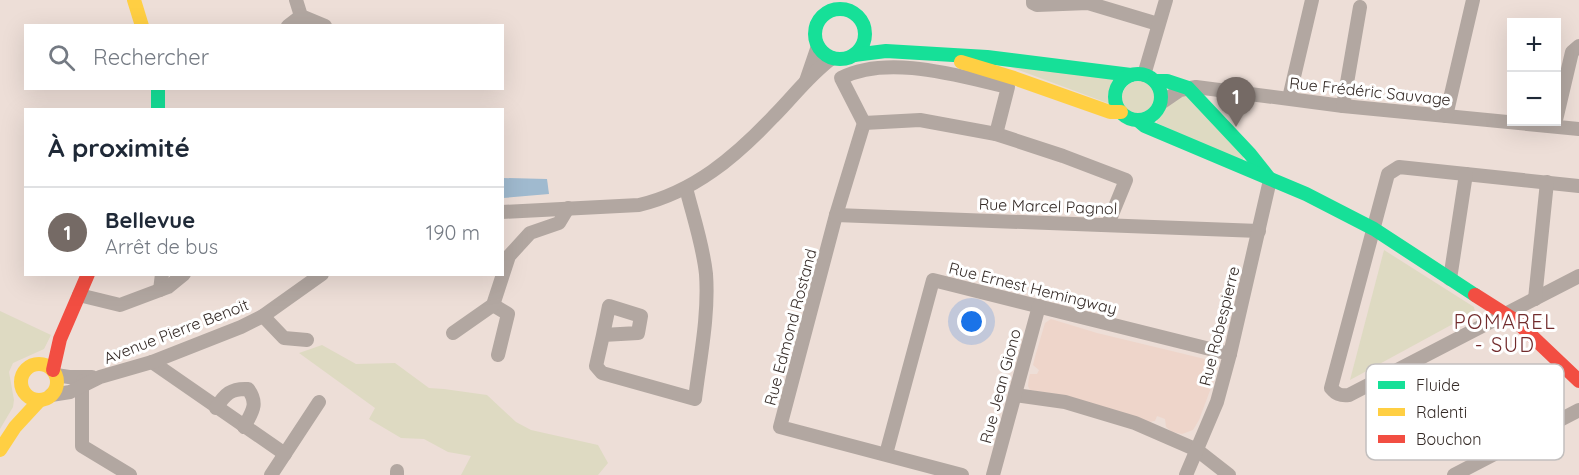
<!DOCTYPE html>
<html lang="fr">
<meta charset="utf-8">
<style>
:root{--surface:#fff;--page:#f6f6f7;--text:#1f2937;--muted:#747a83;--line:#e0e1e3;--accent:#756a65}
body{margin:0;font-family:Quicksand,sans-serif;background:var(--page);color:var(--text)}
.controls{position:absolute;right:18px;top:18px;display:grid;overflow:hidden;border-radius:0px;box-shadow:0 6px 24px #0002}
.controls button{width:54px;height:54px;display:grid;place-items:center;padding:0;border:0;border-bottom:2px solid var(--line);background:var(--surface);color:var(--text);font:30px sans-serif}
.you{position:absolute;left:972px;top:322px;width:21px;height:21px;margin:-15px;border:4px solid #fff;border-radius:50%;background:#1a73e8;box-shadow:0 0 0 9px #1a73e833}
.badge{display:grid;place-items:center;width:39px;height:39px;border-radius:50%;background:var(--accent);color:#fff;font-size:20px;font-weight:700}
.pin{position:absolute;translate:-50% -50px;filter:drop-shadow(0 2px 3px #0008)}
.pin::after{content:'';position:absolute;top:32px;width:21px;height:18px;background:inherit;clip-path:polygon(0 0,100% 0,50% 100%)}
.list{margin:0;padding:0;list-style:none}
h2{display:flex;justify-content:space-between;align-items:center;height:78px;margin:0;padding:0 24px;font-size:26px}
h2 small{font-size:20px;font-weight:400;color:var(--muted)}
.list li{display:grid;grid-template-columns:39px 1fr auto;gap:18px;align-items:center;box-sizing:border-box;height:90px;padding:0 24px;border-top:2px solid var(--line)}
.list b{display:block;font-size:22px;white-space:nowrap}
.list p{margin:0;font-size:20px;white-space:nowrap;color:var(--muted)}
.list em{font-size:20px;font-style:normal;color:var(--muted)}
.icon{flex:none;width:33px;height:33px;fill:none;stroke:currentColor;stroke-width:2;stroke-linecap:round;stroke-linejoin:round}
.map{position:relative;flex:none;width:1579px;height:475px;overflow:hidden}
.search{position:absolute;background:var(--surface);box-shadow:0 6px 24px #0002;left:24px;top:24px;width:480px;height:66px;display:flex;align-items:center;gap:15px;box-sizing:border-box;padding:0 21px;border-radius:0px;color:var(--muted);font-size:22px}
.panel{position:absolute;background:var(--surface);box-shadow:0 6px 24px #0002;left:24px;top:108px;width:480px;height:168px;border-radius:0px}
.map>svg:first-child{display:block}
</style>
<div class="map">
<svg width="1579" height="475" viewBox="0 0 1579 475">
<rect width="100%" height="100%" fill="#edded7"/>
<!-- built -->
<polygon fill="#eed5ca" points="1051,319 1097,333 1209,360 1216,367 1215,377 1199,420 1193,430 1182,434 1172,432 1166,427 1165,419 1157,416 1155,421 1149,422 1056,394 1030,390 1028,386 1029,377 1030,374 1037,374 1039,370 1033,365 1035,357 1045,323"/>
<!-- green -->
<g fill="#dedac2">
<polygon points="992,60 1115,77 1110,88 1110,104"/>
<circle cx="1139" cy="98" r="17"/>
<path d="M 1186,93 L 1245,154 L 1242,162 L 1157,123 C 1156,107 1174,99 1186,93 Z"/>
<polygon points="1384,250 1474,307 1475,312 1350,380"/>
<polygon points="0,311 51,335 44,349 13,363 9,372 14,400 13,407 0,429"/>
<polygon points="322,345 356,364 395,363 429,388 444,389 487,395 516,422 531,430 598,445 608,463 598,475 461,475 471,456 448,452 424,439 401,438 369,419 375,408 299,353"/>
</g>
<!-- water -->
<polygon fill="#a0bacf" points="503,178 547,179 549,194 503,198"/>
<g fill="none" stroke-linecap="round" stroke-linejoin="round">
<!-- street -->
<g stroke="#b2a7a1" stroke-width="14">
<polyline points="296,0 301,16 325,26"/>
<polyline points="1033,0 1033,3 1037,5 1088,3 1158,24"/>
<polyline points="288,26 301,16"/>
<polyline points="1144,75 1166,0"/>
<polyline points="806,81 818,46"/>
<polyline points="1289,98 1312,0"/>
<polyline points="1161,103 1180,90 1196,87 1343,106 1579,129"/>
<polyline points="1343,106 1360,7"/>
<polyline points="1446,116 1473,0"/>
<polyline points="1556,120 1572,52 1579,46"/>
<polyline points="864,123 836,215 780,427 962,475"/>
<polyline points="864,123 920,120 996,134 1063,156 1126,180 1108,224"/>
<path d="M 864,123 L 841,78 C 888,54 959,76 1008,87 L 996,134"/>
<path d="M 1579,186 L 1399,167 L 1388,174 L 1331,388 C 1336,394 1340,396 1349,395 L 1579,276"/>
<path d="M 502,212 L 639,205 C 694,192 735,157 773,117 C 793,97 809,75 832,58"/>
<polyline points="836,215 1259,231"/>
<polyline points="1450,279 1466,174"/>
<polyline points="160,290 162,274"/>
<polyline points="79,295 120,305 168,287 184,274"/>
<polyline points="1535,299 1547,182"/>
<polyline points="493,305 508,314 498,355"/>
<polyline points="263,316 284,338 307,340"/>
<polyline points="453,333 493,305 509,256 530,233 559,223 568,208"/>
<path d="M 603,335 L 609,306 L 641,316 L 638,333 L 603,335 L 596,366 L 602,373 L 695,399 C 700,358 709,315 706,274 C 703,245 693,216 686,188"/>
<polyline points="152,362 285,454"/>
<polyline points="56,375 69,377 92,377"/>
<polyline points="83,381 82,388 82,446 130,475"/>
<polyline points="51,395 70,392 100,377 152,362 241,327 263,316 322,274"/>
<polyline points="1015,395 1065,402 1135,423 1197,450 1229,475"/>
<path d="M 216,408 C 225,394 231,388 248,389 C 259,404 252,412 244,427"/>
<polyline points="886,454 933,280 1230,354"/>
<polyline points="271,475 319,402"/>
<polyline points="397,475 397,471"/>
<polyline points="993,475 1039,306"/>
<polyline points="1186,475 1217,402 1230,354 1270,180"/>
<polyline points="1454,475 1579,410"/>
</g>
<!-- fast -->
<g stroke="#16e098" stroke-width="14">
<circle cx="840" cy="34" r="25"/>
<polyline points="854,55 886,51 987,57 1131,75"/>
<circle cx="1138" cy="97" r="23"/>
<polyline points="1155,81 1167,81 1188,88 1250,154 1269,178"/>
<polyline points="158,88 158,110"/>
<polyline points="1139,121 1145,126 1306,194 1374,229 1475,295"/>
</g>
<!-- slow -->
<g stroke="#ffcf43" stroke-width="14">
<polyline points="134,0 142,26"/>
<polyline points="961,62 1014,78 1110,112 1121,112"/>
<circle cx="39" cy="382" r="18"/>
<polyline points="0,450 15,427 39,401"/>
</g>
<!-- jam -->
<g stroke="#f24e42" stroke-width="14">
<polyline points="1475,295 1516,321 1579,381"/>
<polyline points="53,370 60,339 88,274"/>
</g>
</g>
<g text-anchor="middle" stroke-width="6" stroke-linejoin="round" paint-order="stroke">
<!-- street labels -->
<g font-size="16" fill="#352b27" stroke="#fff">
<text transform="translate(1370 91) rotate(6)" y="6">Rue Frédéric Sauvage</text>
<text transform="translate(1048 206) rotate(2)" y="6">Rue Marcel Pagnol</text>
<text transform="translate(1033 288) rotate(14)" y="6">Rue Ernest Hemingway</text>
<text transform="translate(1219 326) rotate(-76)" y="6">Rue Robespierre</text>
<text transform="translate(790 327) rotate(-75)" y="6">Rue Edmond Rostand</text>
<text transform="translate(176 331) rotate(-21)" y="6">Avenue Pierre Benoit</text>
<text transform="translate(1000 386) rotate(-75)" y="6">Rue Jean Giono</text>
</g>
<!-- quarter labels -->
<g font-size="20" letter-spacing="1.5" fill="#722c2d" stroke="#fff">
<text x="1505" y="329">POMAREL<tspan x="1505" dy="23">- SUD</tspan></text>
</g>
</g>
<!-- legend -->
<rect x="1366" y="364" width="198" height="96" rx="9" fill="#fff" stroke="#c2bfbe" stroke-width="1.5"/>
<rect x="1378" y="381" width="27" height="8" fill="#16e098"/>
<rect x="1378" y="408" width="27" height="8" fill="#ffcf43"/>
<rect x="1378" y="435" width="27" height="8" fill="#f24e42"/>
<g font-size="16" fill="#352b27">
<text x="1416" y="391">Fluide</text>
<text x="1416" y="418">Ralenti</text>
<text x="1416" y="445">Bouchon</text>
</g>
</svg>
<div class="controls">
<button>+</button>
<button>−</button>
</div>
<div class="you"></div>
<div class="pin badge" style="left:1236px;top:127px">1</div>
<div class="search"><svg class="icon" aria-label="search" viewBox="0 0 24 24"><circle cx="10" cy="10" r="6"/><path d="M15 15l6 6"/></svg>Rechercher</div>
<section class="panel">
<h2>À proximité<small></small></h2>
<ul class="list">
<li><span class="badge">1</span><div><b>Bellevue</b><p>Arrêt de bus</p></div><em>190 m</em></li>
</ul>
</section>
</div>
